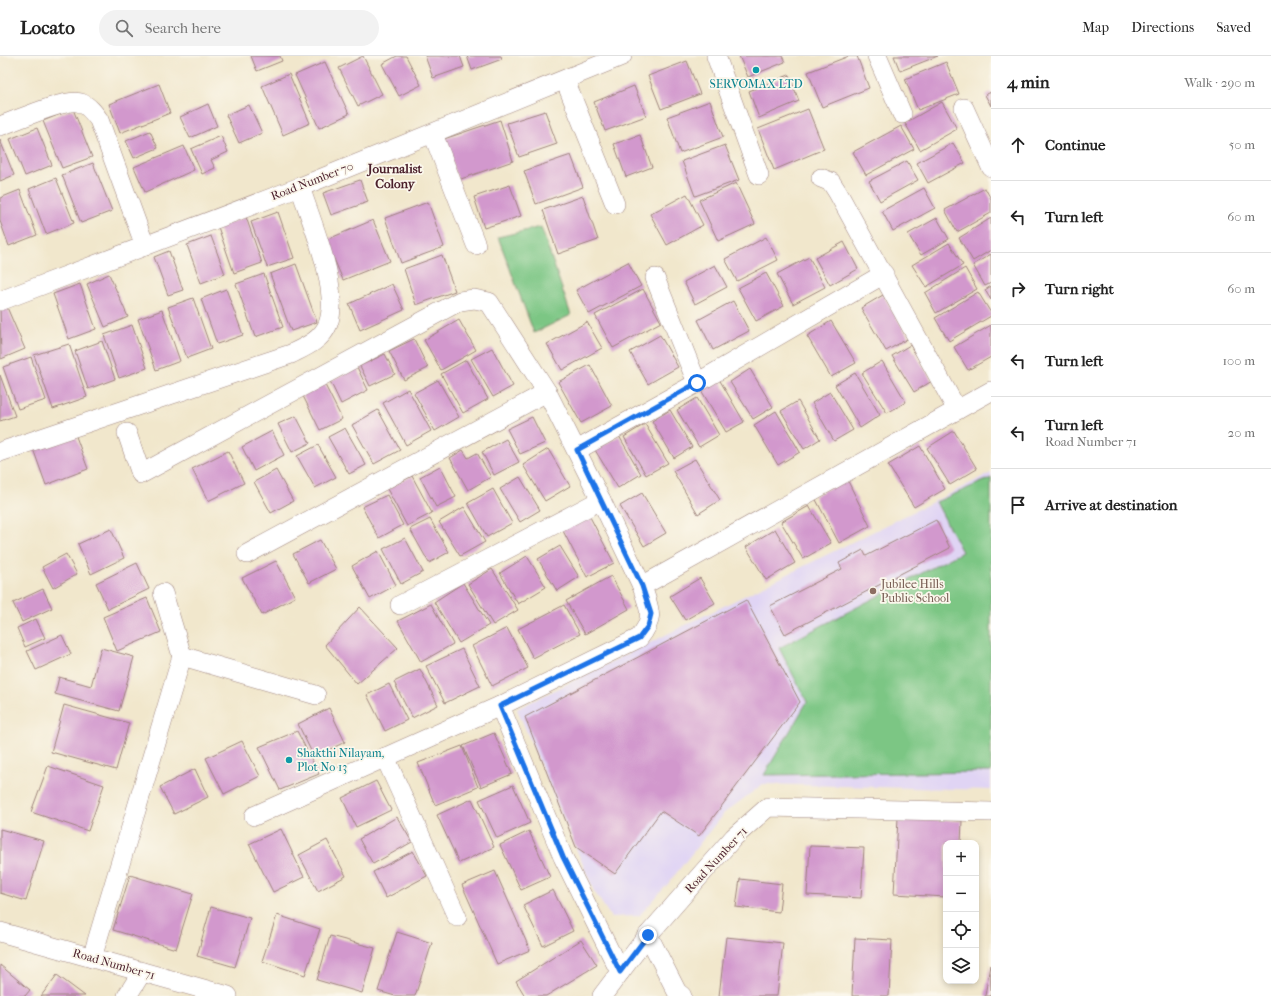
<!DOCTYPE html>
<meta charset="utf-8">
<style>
:root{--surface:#fff;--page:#f2f2f2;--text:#222;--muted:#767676;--line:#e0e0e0}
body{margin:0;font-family:"IM FELL French Canon",serif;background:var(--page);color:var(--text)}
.controls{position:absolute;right:12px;bottom:12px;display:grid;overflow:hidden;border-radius:8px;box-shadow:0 2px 6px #0003}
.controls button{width:36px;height:36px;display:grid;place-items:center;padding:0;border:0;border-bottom:1px solid var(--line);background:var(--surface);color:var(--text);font:20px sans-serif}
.stop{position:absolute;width:12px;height:12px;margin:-9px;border:3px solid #1a73e8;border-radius:50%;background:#fff}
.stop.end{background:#1a73e8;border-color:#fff;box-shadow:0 1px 4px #0008}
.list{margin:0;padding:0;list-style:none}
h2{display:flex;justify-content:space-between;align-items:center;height:52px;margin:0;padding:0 16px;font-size:17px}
h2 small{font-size:13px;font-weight:400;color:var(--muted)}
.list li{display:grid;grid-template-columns:26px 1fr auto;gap:12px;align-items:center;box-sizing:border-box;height:72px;padding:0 16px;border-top:1px solid var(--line)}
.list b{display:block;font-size:15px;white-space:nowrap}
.list p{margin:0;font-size:13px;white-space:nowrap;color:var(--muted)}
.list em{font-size:13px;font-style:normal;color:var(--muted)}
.icon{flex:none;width:22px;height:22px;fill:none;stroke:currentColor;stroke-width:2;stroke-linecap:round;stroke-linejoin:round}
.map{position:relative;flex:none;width:991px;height:940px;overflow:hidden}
header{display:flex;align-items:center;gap:24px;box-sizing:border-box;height:56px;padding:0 20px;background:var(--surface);border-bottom:1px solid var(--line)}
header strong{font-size:19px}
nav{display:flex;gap:22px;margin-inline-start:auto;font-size:14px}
.search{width:280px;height:36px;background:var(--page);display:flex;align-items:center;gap:10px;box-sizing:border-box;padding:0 14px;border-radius:22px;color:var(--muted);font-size:15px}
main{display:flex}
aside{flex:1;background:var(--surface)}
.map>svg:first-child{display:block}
</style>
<header>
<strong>Locato</strong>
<div class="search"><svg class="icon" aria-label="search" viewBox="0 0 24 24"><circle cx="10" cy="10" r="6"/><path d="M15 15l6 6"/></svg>Search here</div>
<nav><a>Map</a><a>Directions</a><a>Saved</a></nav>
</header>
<main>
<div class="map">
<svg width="991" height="940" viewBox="0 0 991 940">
<rect width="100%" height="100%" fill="#fbf7ec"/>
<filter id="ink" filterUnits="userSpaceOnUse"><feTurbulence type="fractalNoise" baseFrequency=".025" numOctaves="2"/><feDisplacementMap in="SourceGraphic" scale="8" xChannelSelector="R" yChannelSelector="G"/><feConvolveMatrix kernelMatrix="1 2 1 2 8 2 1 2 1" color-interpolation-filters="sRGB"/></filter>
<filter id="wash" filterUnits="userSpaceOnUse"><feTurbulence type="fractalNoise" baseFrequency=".012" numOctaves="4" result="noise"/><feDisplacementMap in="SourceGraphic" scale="16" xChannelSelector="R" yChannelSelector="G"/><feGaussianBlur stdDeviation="0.9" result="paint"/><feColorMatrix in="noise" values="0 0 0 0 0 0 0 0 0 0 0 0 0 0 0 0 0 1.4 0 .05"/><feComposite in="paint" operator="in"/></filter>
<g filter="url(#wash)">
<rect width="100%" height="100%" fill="#f1e7cc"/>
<!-- built -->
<polygon fill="#e0d4f4" points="991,417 991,734 763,728 723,758 667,829 639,860 611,861 594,835 517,653"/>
<!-- green -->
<g fill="#7bc684" stroke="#627258">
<polygon points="541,171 571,259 534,277 498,181"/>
<polygon points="991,422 991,716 764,719 807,646 779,592 962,496 936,446"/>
</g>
<g id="blocks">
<!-- building -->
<g fill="#d298cd">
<polygon points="251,0 280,0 282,5 257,15"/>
<polygon points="363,0 382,38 358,50 339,12"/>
<polygon points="397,0 406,0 421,29 399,40 382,8"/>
<polygon points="425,0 460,0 464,11 433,22"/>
<polygon points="467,0 501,0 502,3 472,14"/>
<polygon points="739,0 782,0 785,6 748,21"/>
<polygon points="849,0 857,0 869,32 822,51 808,16"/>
<polygon points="894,0 938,0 900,15"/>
<polygon points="687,5 700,38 661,53 648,20"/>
<polygon points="325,6 349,58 319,72 295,19"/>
<polygon points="946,6 959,38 918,54 905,23"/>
<polygon points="289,18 310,67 283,79 262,30"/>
<polygon points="789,19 799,45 759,62 749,35"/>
<polygon points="159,28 170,57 120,77 109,48"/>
<polygon points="634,30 646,60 605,75 594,46"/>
<polygon points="991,36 991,50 985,39"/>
<polygon points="710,45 723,81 680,97 667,61"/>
<polygon points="942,46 957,73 920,94 905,67"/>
<polygon points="208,48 217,70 190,82 180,61"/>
<polygon points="249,49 262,77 239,87 226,59"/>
<polygon points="73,53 92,101 62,112 43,65"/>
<polygon points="808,53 824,93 774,114 758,73"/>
<polygon points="545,55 557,88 519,101 507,67"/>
<polygon points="500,64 513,105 458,124 444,83"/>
<polygon points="901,70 914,93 866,119 853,96"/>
<polygon points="37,72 52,109 25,120 10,83"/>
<polygon points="150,75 158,92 134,102 126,85"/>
<polygon points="640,79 652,111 626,121 614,88"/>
<polygon points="221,80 228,96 211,104 215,112 202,118 191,93"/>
<polygon points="0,84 14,119 0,125"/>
<polygon points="953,87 965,107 928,127 917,107"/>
<polygon points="725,89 739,124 695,140 682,105"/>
<polygon points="184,90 194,114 145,136 134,111"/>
<polygon points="571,99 583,131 536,148 524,115"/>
<polygon points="907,105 918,124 880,145 869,125"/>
<polygon points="93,107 112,155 81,167 62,119"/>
<polygon points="56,122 74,167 46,178 29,133"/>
<polygon points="360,124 368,146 331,159 323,137"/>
<polygon points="736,127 755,168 718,185 699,144"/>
<polygon points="510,129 521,160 484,172 474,141"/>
<polygon points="924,132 935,152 893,175 882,155"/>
<polygon points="985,132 991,143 991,157 957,176 945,154"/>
<polygon points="20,134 37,179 9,190 0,165 0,142"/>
<polygon points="687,138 703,169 667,189 650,158"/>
<polygon points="583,140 598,184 558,198 543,154"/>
<polygon points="428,146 444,191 401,207 385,162"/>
<polygon points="278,156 294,202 267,211 251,166"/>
<polygon points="246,161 262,207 234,217 218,171"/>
<polygon points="937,162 949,183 921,199 908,178"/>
<polygon points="991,162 991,194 973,205 959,182"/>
<polygon points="373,164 390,205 343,224 326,184"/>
<polygon points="211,180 225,218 201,227 187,189"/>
<polygon points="766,181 778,204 737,225 725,203"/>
<polygon points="844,186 858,213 830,229 815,202"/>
<polygon points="949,187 963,209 926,231 912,209"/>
<polygon points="169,195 183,234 168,239 154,201"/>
<polygon points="991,198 991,227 985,230 973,209"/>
<polygon points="442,199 455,235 416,249 404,213"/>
<polygon points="809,201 825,231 793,248 777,218"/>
<polygon points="628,206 641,230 589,258 576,234"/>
<polygon points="296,208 317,266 291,275 270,218"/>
<polygon points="715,209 727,231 695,248 684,226"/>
<polygon points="965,212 977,233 936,257 925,237"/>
<polygon points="766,217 784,250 756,265 738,232"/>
<polygon points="109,218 128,261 105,271 87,228"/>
<polygon points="264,218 283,271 255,281 236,228"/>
<polygon points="80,228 96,273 69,283 53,238"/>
<polygon points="392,228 404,254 360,274 349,248"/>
<polygon points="991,230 991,244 985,234"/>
<polygon points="226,233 243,279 217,288 201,243"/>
<polygon points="643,233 661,266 613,292 595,259"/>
<polygon points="978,236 991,257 991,260 949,285 935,262"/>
<polygon points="883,239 909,282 886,295 861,252"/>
<polygon points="193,242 211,293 187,302 168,251"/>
<polygon points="733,245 749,275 713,294 698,264"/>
<polygon points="6,249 25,293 1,303 0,252"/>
<polygon points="162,254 180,305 156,314 138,263"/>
<polygon points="459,264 476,294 441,314 424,284"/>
<polygon points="831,265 856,307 831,321 807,280"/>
<polygon points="587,266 602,292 562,314 547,288"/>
<polygon points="132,269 147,312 119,322 104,279"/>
<polygon points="991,269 991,301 968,314 954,291"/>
<polygon points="660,279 678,311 648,328 630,296"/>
<polygon points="414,283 428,312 404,324 389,295"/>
<polygon points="102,285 115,323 88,333 75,295"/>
<polygon points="69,288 87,341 53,353 34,299"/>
<polygon points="910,289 932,325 914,336 892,300"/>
<polygon points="492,292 513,330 493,341 471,303"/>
<polygon points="385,298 395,318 370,330 360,310"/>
<polygon points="31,301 46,344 18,353 3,311"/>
<polygon points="466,304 488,343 463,357 441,318"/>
<polygon points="882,305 906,346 887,357 862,317"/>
<polygon points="590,309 612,350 581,367 558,326"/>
<polygon points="357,311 368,334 341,348 330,325"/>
<polygon points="750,313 773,351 753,363 730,326"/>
<polygon points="855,317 880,359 860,372 835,329"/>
<polygon points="0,319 15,360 0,365"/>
<polygon points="719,323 744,366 726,376 701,334"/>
<polygon points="438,324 459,361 435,375 414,337"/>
<polygon points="324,327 342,363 320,374 302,338"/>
<polygon points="408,333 431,375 406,389 383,347"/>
<polygon points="830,336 853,374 834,385 812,347"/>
<polygon points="697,342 719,379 699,391 677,354"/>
<polygon points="798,345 820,383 804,393 781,355"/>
<polygon points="378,354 400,394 374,408 352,369"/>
<polygon points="670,354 692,391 674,402 652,365"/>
<polygon points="776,355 800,396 778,409 754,369"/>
<polygon points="296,360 310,387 292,396 278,368"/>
<polygon points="532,361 545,387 520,398 507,373"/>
<polygon points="645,368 668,407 646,419 624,381"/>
<polygon points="345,372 366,409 349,418 328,381"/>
<polygon points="74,375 88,413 46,429 32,390"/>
<polygon points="272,375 284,399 254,415 242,391"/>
<polygon points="954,375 977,413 950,429 927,392"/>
<polygon points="619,380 641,418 618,432 595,394"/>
<polygon points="506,383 519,406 494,419 482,396"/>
<polygon points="318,389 336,421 315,432 297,400"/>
<polygon points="920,390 945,433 914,451 888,409"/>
<polygon points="548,393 570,430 545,445 523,409"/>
<polygon points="463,394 468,402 477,397 491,421 468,434 450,402"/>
<polygon points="228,395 244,427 208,445 192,413"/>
<polygon points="695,403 720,444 698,458 673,415"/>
<polygon points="440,410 456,441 436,451 420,421"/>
<polygon points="276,414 293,445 271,457 254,426"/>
<polygon points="412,420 432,457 407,470 387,433"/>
<polygon points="520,421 540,454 520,466 500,433"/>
<polygon points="847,423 870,470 839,487 814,440"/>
<polygon points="493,433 512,467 487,481 468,447"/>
<polygon points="642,437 666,477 644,490 620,450"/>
<polygon points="387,439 403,469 379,482 362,451"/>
<polygon points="809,450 831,487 803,503 781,466"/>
<polygon points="464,451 485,486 460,500 439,466"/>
<polygon points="589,459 614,507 587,521 562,473"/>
<polygon points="430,463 449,496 429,507 410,473"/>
<polygon points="936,464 950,492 785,578 770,550 842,513 839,507 863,494 866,500"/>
<polygon points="111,473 124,502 91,518 78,488"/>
<polygon points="775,473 795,507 766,524 746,491"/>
<polygon points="405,482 423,516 401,528 383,493"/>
<polygon points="320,484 336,513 309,527 293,498"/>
<polygon points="560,490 579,521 557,535 538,503"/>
<polygon points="378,495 396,529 370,543 352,510"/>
<polygon points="66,498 77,518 53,532 42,511"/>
<polygon points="527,500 546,531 518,548 500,517"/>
<polygon points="276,505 295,541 262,559 242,522"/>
<polygon points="137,507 149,533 108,553 96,527"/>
<polygon points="492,513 518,554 493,569 468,528"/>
<polygon points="611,520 629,553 585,578 566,545"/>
<polygon points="700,522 715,547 685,564 670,540"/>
<polygon points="463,527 489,569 459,587 434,546"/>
<polygon points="43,533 52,552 22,566 13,547"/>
<polygon points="147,542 161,576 117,595 103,561"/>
<polygon points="746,544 800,646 699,780 661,755 615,818 576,791 525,661"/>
<polygon points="431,548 453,588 421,606 398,565"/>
<polygon points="564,549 580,578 533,602 518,573"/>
<polygon points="360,551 398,592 357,628 325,589"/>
<polygon points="36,563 45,582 25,591 17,572"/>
<polygon points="507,572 528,612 492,630 472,590"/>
<polygon points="62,579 71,598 36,614 27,595"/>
<polygon points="101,592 134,601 119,655 55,638 59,621 91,630"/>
<polygon points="462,593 480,630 445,647 426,610"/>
<polygon points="420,613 438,649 412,662 394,626"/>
<polygon points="389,628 407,664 385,675 367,639"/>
<polygon points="64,649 129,667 116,714 51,696"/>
<polygon points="329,652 345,686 314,701 298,668"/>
<polygon points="297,675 319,718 280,734 259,691"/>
<polygon points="494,677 512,718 481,731 463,690"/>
<polygon points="242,685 260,720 224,738 206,702"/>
<polygon points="462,690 478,731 435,749 418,707"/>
<polygon points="48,710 104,729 88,775 31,756"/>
<polygon points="195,713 208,741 174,758 160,731"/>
<polygon points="376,725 391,754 356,771 342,742"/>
<polygon points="513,729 530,767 497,782 479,744"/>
<polygon points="472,743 494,791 459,807 437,759"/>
<polygon points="397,761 412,786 373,808 359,783"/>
<polygon points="898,762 962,765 961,787 946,787 946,841 894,838"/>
<polygon points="0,773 44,785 26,845 0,837"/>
<polygon points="281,773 304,821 273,836 249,788"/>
<polygon points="529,775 550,821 521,834 500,789"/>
<polygon points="327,784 346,820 318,835 299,799"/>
<polygon points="810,790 864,792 861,842 807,839"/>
<polygon points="413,795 427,820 386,842 373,816"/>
<polygon points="495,815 530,894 497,908 462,829"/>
<polygon points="130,819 193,838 176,893 113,874"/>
<polygon points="740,823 782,828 779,856 736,851"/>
<polygon points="553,834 573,875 543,890 523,849"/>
<polygon points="211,851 250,862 235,911 197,900"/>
<polygon points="277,859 320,873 305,919 262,905"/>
<polygon points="397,876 432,887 415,940 395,940 378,935"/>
<polygon points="330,880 375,892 362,937 317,924"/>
<polygon points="726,881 783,887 777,940 719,940"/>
<polygon points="855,882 892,884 889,940 852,940"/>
<polygon points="581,884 597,909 546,940 525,940 516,925"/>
<polygon points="0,909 30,934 25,940 0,940"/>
<polygon points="990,909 991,940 985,940"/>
<polygon points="57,919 85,940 41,940"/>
</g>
</g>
</g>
<g filter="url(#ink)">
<use href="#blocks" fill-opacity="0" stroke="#9e837c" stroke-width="1"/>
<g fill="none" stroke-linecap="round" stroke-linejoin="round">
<!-- street casing -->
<g stroke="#9e837c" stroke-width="20">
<g id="street">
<polyline points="716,0 759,119"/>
<polyline points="877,0 902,58"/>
<polyline points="565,24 615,148"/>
<polyline points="964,52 991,111"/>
<path d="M 0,70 C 15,65 68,41 81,47 C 89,50 94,57 99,64 L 145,190"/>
<polyline points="433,78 476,189"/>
<polyline points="821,122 831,126 838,137 957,354"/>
<polyline points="655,222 697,327"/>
<polyline points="0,245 300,131 622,0"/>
<polyline points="127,377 141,418 460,245 474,243 489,246 547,336 601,444 642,530"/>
<polyline points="577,394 697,327 884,218"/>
<path d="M 0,396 L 291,298 C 305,291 322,284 328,268 C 341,234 311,165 300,131"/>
<polyline points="247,498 547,336"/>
<polyline points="163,537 182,600"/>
<polyline points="400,549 601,444"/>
<polyline points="500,650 563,801 620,916"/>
<polyline points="385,701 457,861"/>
<path d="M 254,760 L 500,650 L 639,582 C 656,561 649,553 642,530 L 991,335"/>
<polyline points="0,876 228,940"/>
<polyline points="648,879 677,936 682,940"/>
<polyline points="92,902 182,600 316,639"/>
<polyline points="127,940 142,916"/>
<polyline points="602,940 648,879 734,781 768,751 991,756"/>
</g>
</g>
<!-- street -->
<use href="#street" stroke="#fff" stroke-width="19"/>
</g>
</g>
<g fill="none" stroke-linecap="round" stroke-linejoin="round" filter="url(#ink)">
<!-- route -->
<polyline stroke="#1a73e8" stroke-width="5" points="648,879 620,916 563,801 500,650 639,582 648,570 651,558 642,530 577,394 697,327"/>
</g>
<!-- markers -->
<g fill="#0f9aa8" stroke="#fbf7ec" stroke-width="1.5">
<circle cx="756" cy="14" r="4"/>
<circle cx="289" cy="704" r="4"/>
</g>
<circle fill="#8d6e63" stroke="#fbf7ec" stroke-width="1.5" cx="873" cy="535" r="4"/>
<g text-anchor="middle" stroke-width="3.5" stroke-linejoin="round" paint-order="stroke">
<!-- culture labels -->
<g font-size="12" fill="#0d838f" stroke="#fbf7ec">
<text x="756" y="32">SERVOMAX LTD</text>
<text x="297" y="701" text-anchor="start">Shakthi Nilayam,<tspan x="297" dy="14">Plot No 13</tspan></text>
</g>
<!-- street labels -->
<g font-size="12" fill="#4a1f2b" stroke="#fbf7ec">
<text transform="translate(312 125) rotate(-21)" y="4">Road Number 70</text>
<text transform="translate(716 804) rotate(-47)" y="4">Road Number 71</text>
<text transform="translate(114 908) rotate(16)" y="4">Road Number 71</text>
</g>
<!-- education labels -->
<g font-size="12" fill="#785e54" stroke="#fbf7ec" text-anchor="start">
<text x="881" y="532">Jubilee Hills<tspan x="881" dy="14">Public School</tspan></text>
</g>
<!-- neighbourhood labels -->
<g font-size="13" font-weight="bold" fill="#4a1f2b" stroke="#fbf7ec">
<text x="395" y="117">Journalist<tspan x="395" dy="15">Colony</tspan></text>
</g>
</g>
</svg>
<div class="controls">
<button>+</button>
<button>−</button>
<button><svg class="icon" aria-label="locate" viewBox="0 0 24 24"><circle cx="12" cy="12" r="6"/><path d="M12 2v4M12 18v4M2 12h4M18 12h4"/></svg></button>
<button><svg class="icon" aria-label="layers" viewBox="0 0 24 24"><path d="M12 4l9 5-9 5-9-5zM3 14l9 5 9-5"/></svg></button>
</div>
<div class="stop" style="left:697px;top:327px"></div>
<div class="stop end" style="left:648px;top:879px"></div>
</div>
<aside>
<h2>4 min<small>Walk · 290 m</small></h2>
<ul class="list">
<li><svg class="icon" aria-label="ahead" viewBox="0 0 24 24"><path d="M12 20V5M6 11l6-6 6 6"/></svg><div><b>Continue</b></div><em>50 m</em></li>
<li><svg class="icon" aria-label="left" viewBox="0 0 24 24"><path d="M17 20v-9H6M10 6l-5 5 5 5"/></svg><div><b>Turn left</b></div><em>60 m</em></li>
<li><svg class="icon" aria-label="right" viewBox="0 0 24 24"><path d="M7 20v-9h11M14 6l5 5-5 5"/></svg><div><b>Turn right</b></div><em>60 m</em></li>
<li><svg class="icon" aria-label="left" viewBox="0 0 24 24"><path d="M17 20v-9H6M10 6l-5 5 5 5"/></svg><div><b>Turn left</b></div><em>100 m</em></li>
<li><svg class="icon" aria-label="left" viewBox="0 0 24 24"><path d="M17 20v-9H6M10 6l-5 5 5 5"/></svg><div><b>Turn left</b><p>Road Number 71</p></div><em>20 m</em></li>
<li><svg class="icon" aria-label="arrive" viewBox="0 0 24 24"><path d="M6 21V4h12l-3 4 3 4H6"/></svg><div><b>Arrive at destination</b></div></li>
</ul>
</aside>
</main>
